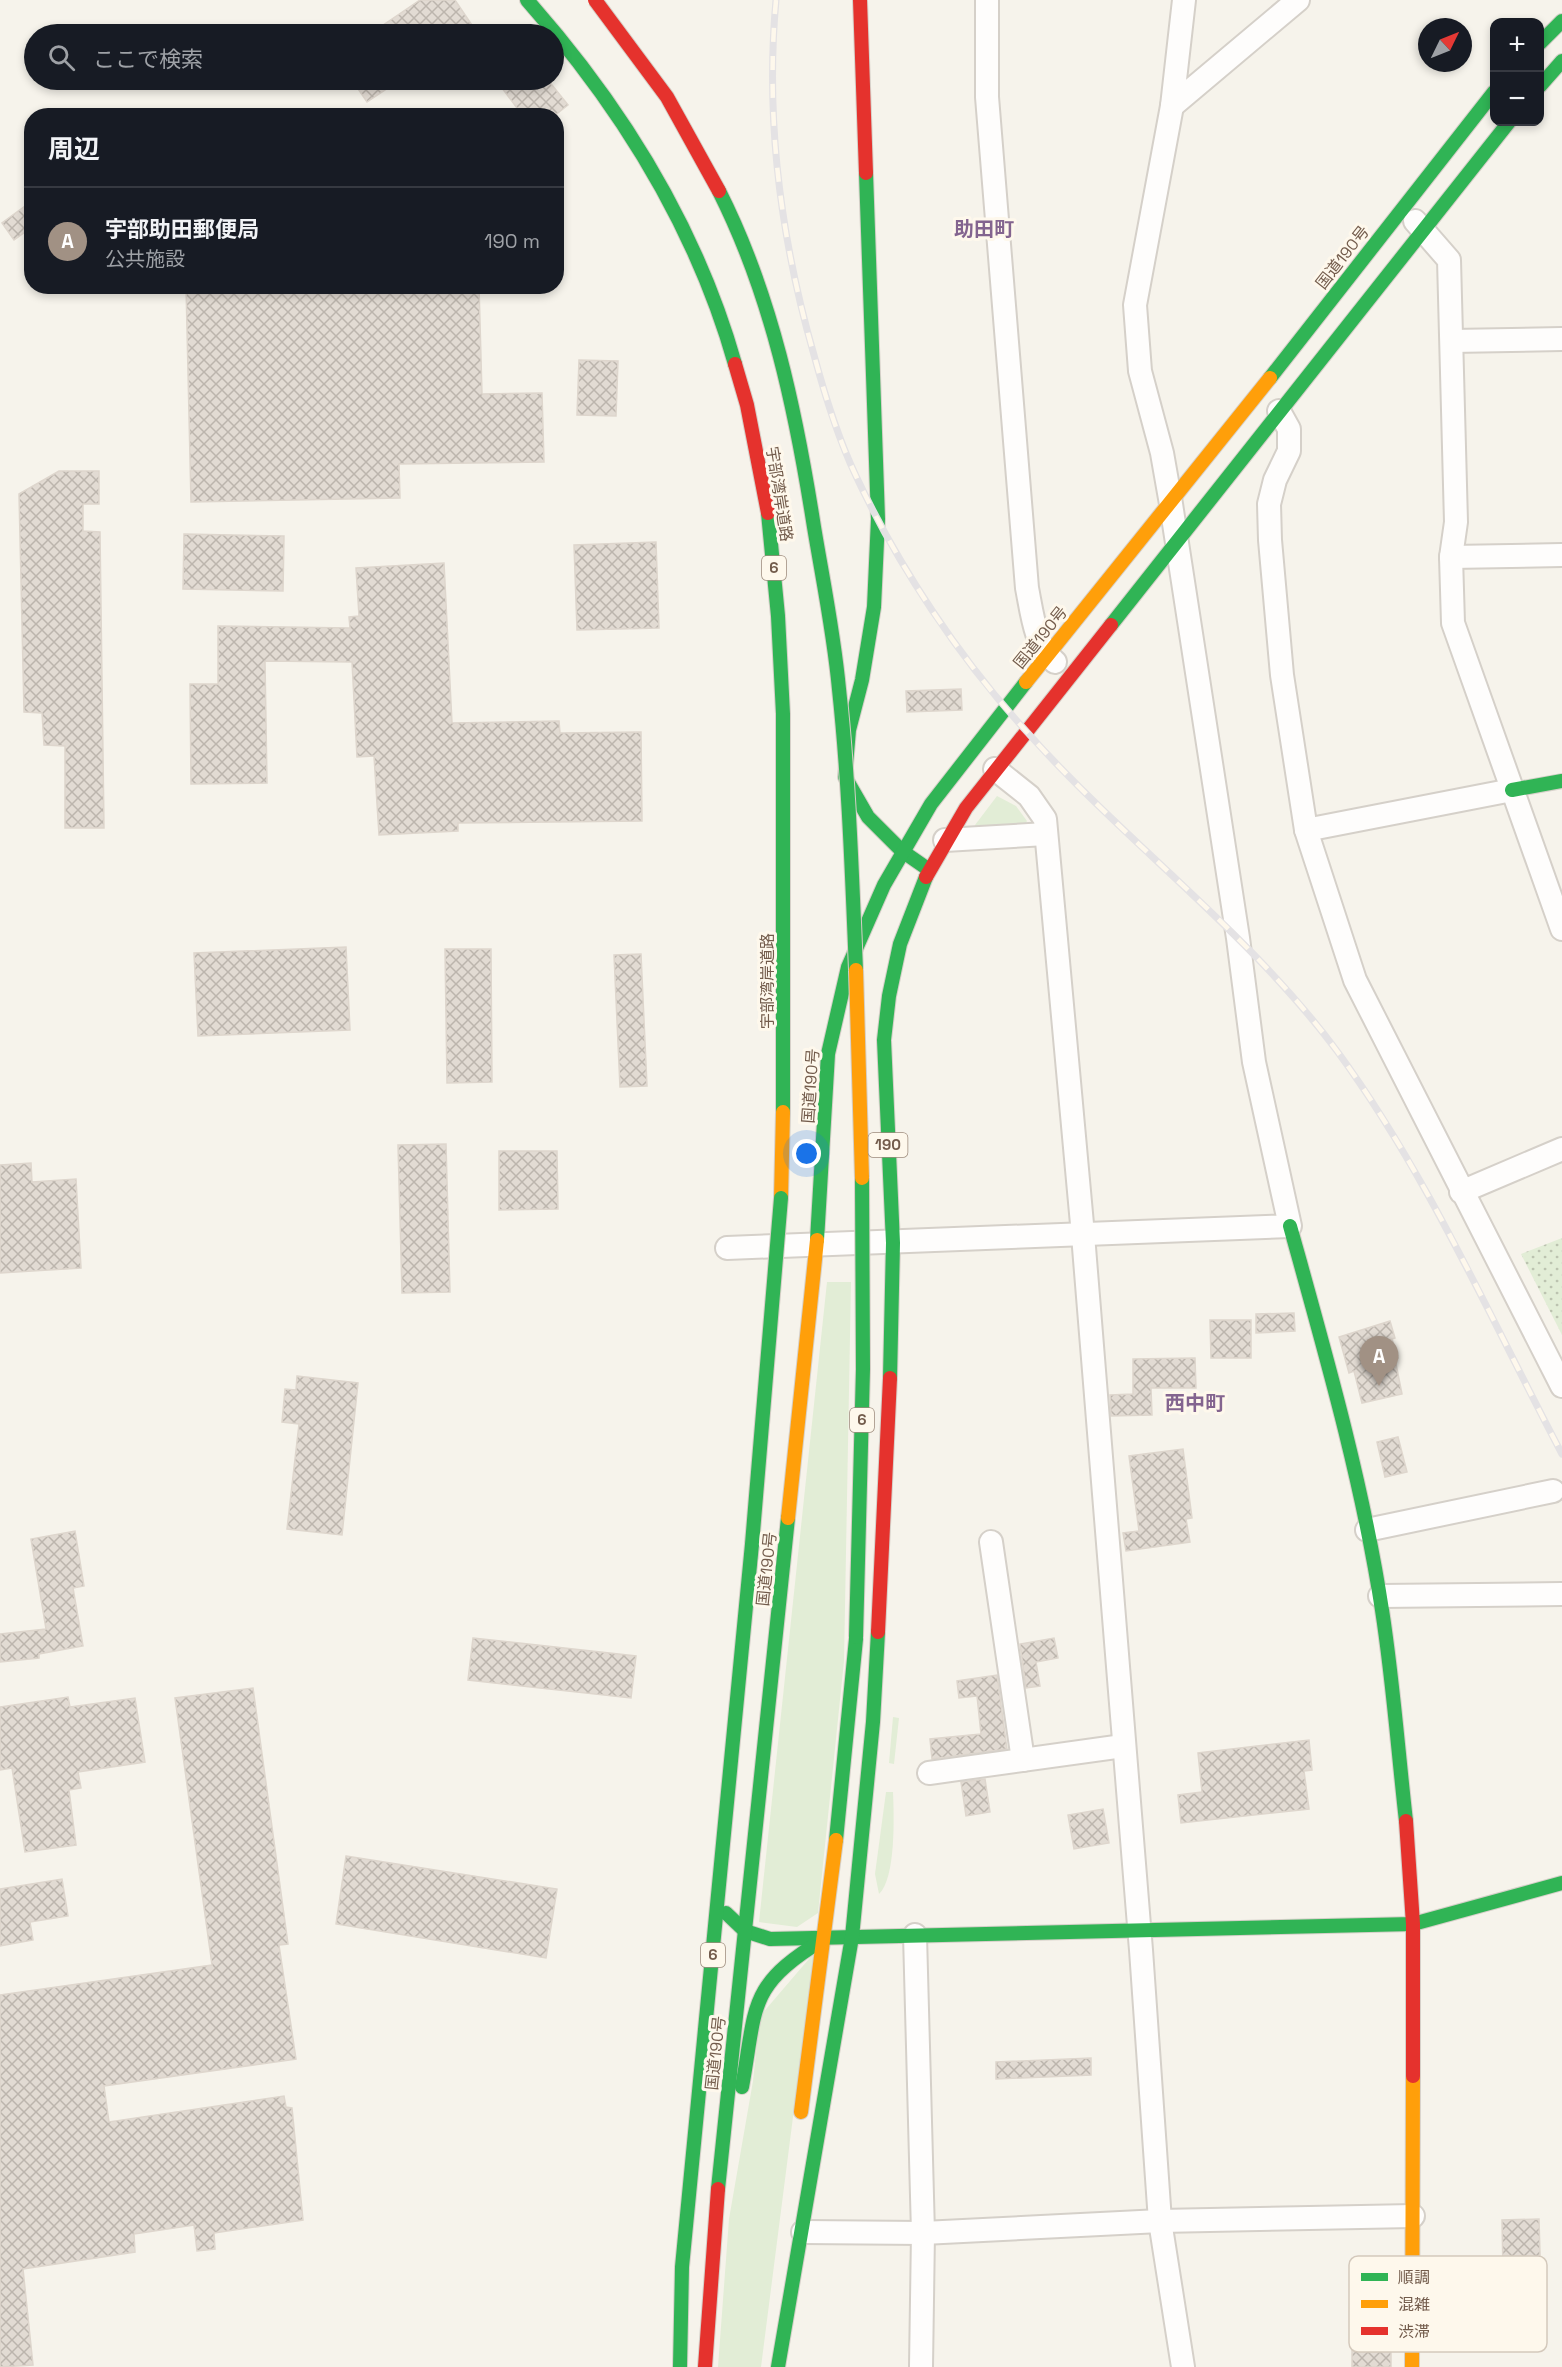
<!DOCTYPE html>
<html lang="ja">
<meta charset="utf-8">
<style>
:root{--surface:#171b24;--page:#20242c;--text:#f1f3f6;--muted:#9ea1a6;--line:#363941;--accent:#a19184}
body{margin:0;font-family:"Space Grotesk","Noto Sans JP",sans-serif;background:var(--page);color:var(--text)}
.controls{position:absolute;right:18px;top:18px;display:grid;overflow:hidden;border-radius:12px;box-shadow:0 3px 9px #0003}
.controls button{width:54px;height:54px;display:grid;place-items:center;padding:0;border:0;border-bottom:2px solid var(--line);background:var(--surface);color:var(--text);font:30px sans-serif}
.compass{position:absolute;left:1418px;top:18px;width:54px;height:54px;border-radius:50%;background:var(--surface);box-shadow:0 3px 9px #0003;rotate:47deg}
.you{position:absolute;left:807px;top:1154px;width:21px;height:21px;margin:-15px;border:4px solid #fff;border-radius:50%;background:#1a73e8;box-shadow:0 0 0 9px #1a73e833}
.badge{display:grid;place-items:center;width:39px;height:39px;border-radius:50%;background:var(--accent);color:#fff;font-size:20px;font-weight:700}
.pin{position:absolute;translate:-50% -50px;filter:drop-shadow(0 2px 3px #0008)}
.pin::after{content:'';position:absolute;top:32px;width:21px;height:18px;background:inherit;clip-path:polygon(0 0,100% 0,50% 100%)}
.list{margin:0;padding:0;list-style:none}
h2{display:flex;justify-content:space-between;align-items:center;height:78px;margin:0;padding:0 24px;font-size:26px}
h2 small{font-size:20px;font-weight:400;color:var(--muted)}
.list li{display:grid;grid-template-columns:39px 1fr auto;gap:18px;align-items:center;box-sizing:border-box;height:108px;padding:0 24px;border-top:2px solid var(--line)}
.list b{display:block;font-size:22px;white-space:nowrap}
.list p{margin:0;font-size:20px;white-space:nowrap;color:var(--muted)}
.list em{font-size:20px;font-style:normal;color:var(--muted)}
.icon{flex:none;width:33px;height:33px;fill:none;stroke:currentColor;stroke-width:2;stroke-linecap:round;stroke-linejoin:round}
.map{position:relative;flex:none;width:1562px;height:2367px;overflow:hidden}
.search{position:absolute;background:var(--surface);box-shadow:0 3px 9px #0003;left:24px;top:24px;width:540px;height:66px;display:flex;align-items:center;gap:15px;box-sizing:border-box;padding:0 21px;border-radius:33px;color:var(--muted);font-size:22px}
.panel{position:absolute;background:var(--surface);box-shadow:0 3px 9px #0003;left:24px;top:108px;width:540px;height:186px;border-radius:24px}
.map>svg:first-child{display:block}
</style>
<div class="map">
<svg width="1562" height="2367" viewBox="0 0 1562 2367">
<defs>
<pattern id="park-dots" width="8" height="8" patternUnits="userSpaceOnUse" patternTransform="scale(1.5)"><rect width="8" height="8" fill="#e2edd6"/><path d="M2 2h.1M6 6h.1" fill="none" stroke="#bcc3b0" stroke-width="1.8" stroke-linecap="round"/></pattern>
<pattern id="building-cross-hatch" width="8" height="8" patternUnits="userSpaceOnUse" patternTransform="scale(1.5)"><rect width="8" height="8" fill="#e2dbd3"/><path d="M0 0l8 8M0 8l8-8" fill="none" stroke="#bcb5ad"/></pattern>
</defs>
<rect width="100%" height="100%" fill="#f6f3eb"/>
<!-- grass -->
<g fill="#e2edd6">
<polygon points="997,796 1016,806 1027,821 1022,829 975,832 975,825"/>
<polygon points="827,1282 851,1282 844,1661 818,1913 797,1927 759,1922"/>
<polygon points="893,1717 899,1718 894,1764 889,1763"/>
<path d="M 886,1792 L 893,1792 C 894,1815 896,1878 879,1894 L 875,1874 Z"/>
<polygon points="814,1953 761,2367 718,2367 729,2219 753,2081 760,2016"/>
</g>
<!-- park -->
<polygon fill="url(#park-dots)" points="1562,1238 1562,1335 1521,1254"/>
<!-- building -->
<g fill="url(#building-cross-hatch)" stroke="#ded6cd" stroke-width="1.5">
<polygon points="420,0 455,0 478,34 370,34"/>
<polygon points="352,80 400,80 367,102"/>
<polygon points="496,80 548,80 568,105 554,116 523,116"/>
<polygon points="32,201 32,227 14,240 2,223"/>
<polygon points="186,286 479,286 482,394 542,393 544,462 399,464 400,498 191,502"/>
<polygon points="579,360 618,361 616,416 577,415"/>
<polygon points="59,471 99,471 99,504 83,504 83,531 100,532 104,828 65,828 65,746 44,745 42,713 24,712 19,494"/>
<polygon points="184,534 284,536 283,591 183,589"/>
<polygon points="656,542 659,628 577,630 574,545"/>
<polygon points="444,563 452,723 559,721 560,733 641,732 642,821 458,823 458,831 379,835 374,756 357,757 352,662 265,661 267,783 191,784 190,684 218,684 218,626 350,628 349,617 359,616 356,568"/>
<polygon points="961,689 962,710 907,712 906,691"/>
<polygon points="346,947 350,1030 198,1036 194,953"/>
<polygon points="445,949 491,949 492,1082 447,1083"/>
<polygon points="641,954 647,1086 620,1087 614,955"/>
<polygon points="446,1144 450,1292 402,1293 398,1145"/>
<polygon points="499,1151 557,1151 558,1209 499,1210"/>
<polygon points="31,1163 32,1182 76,1179 81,1268 0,1273 0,1165"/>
<polygon points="1294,1313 1295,1331 1256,1333 1256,1314"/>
<polygon points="1210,1320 1251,1320 1251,1358 1211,1358"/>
<polygon points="1390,1321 1395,1338 1392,1339 1398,1358 1395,1359 1402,1394 1362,1403 1354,1371 1349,1373 1339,1337"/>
<polygon points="1195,1358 1196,1388 1151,1388 1152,1415 1111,1416 1110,1395 1133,1394 1133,1359"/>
<polygon points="297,1376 358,1383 342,1535 287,1529 299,1424 282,1422 285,1389 296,1390"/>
<polygon points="1398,1437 1407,1472 1385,1477 1377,1442"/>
<polygon points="1183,1449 1192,1518 1186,1519 1190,1542 1126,1551 1123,1533 1139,1531 1129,1456"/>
<polygon points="75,1531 84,1586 73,1588 83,1646 39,1654 39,1658 0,1662 0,1634 46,1629 31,1539"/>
<polygon points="473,1638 636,1656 631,1698 468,1680"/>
<polygon points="1054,1638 1058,1658 1036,1662 1040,1686 1026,1688 1020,1644"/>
<polygon points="997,1675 1007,1749 932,1759 930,1739 981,1734 977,1696 959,1698 957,1681"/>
<polygon points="253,1688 288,1944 279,1945 296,2059 104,2086 109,2122 284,2096 286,2107 292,2108 303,2220 214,2233 215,2249 197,2251 194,2225 134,2234 135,2252 23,2269 33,2365 0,2367 0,1995 212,1965 175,1698"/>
<polygon points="68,1697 70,1707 135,1698 145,1762 78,1772 81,1788 69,1790 76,1845 25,1852 12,1768 0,1770 0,1707"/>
<polygon points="1309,1740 1312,1770 1304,1771 1309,1809 1181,1823 1178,1795 1202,1792 1198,1753"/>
<polygon points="985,1779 990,1812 966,1816 961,1782"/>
<polygon points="1103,1809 1109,1843 1074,1849 1068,1815"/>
<polygon points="346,1856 557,1889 546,1958 336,1924"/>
<polygon points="62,1879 68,1916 30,1922 33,1940 0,1946 0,1889"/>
<polygon points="1091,2058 1091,2075 996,2079 996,2062"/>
<polygon points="1539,2219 1542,2325 1504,2325 1502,2220"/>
<polygon points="1391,2344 1391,2367 1352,2367 1352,2345"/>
</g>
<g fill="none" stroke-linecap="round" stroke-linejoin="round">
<!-- street casing -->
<g stroke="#d5d0c9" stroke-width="26">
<g id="street">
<path d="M 987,0 L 987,97 L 1027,588 C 1032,613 1035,646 1055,662"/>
<polyline points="1172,106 1298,0"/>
<polyline points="1415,221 1449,260 1456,522 1451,557 1453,623 1562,929"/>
<polyline points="1452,341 1562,339"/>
<polyline points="1279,411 1289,429 1289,451 1275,480 1269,504 1270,540 1282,675 1306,830 1355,980 1562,1386"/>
<polyline points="1451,557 1562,555"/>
<polyline points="995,769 1029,796 1045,819 1083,1235 1141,1950 1160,2221 1183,2367"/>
<polyline points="1306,830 1512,790"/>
<polyline points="945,840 1046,834"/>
<polyline points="1461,1192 1562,1149"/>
<polyline points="727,1248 1290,1226 1254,1062 1238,938 1171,504 1162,453 1140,371 1135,305 1172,106 1184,0"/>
<polyline points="1367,1530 1553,1491"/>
<polyline points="991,1542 1023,1760"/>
<polyline points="1380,1596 1562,1594"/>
<polyline points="929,1773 1123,1746"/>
<polyline points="915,1935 923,2233 921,2367"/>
<polyline points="803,2232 923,2233 1160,2221 1413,2216"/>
</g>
</g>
<!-- fast casing -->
<g stroke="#d6d0c9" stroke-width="16">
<g id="fast">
<path d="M 527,0 C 621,106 696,226 735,364"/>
<polyline points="1540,43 1562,21"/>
<polyline points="1540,86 1562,61"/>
<polyline points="866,173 878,519 874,607 862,680 849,730 845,777 868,817 902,851 925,867"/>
<polyline points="1270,378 1494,92"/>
<polyline points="768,513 778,616 783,714 783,1112"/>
<polyline points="1111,625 1509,122"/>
<polyline points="1512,790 1562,781"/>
<path d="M 1290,1226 C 1325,1352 1362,1480 1382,1610 C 1393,1680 1398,1751 1406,1821"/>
<polyline points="817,1240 828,1054 848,967 884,885 931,804 1026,682"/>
<polyline points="890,1378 893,1243 884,1040 889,996 900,944 926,877"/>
<polyline points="836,1840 856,1639"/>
<polyline points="726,1913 745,1931 770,1939 1413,1924 1562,1883"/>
<path d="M 742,2087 C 757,2005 747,1986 824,1939"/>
<polyline points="718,2189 788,1518"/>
<polyline points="680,2367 682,2267 752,1544"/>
<polyline points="778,2367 852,1937 873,1722 878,1632"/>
</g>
</g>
<!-- slow casing -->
<g stroke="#d6d0c9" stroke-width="16">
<g id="slow">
<polyline points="1026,682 1270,378"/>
<polyline points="781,1198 783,1112"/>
<polyline points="788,1518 817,1240"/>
<polyline points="801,2112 836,1840"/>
<polyline points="1412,2367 1413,2076"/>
</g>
</g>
<!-- jam casing -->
<g stroke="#d6d0c9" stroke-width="16">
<g id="jam">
<polyline points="860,0 866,173"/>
<polyline points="735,364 747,405 768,513"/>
<polyline points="926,877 966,808 1111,625"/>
<polyline points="878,1632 890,1378"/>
<polyline points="1406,1821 1413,1924 1413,2076"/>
<polyline points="705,2367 718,2189"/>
</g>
</g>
<!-- street -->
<use href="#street" stroke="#fefdfc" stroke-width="22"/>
<!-- fast -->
<use href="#fast" stroke="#30b455" stroke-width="14"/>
<!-- slow -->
<use href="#slow" stroke="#ff9f0a" stroke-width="14"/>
<!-- jam -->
<use href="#jam" stroke="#e5322d" stroke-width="14"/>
<!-- rail casing -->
<g stroke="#e4e2e4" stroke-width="7">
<path id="rail" d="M 776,0 C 765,120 781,240 814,355 C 825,396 838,438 856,476 C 898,566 960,659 1027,732 C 1126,843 1248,931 1337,1051 C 1428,1175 1490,1318 1562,1454"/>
</g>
<!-- rail -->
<use href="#rail" stroke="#fef8ec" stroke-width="4.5" stroke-dasharray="14" stroke-linecap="butt"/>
<!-- fast-bridge casing -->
<g stroke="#d5cec6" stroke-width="16" stroke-linecap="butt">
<g id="fast-bridge">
<path d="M 719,191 C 772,296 796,412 814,527 C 823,581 834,634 839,689 C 849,782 852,876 856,970"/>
<polyline points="752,1544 781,1198"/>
<polyline points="856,1637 863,1369 862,1178"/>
</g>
</g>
<!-- slow-bridge casing -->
<g stroke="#d5cec6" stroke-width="16" stroke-linecap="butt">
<polyline id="slow-bridge" points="856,970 862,1178"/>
</g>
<!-- jam-bridge casing -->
<g stroke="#d5cec6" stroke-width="16" stroke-linecap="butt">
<polyline id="jam-bridge" points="595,0 667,97 719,191"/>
</g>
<!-- fast-bridge -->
<use href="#fast-bridge" stroke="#30b455" stroke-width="14"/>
<!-- slow-bridge -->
<use href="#slow-bridge" stroke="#ff9f0a" stroke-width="14"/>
<!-- jam-bridge -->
<use href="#jam-bridge" stroke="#e5322d" stroke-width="14"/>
</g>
<g text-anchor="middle" stroke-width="6" stroke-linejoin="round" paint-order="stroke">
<!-- shield labels -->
<g fill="#fef8ec" stroke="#9d8b7c" stroke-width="1.5">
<rect x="762" y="556" width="24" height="24" rx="4.5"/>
<rect x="868.5" y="1133" width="39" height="24" rx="4.5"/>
<rect x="850" y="1408" width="24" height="24" rx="4.5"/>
<rect x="701" y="1943" width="24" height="24" rx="4.5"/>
</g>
<g font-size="15" font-weight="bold" fill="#735c4c">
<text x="774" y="573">6</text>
<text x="888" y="1150">190</text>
<text x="862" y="1425">6</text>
<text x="713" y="1960">6</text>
</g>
<!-- street labels -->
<g font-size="16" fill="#735c4c" stroke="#fef8ec">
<text transform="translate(1342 257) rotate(-52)" y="6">国道190号</text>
<text transform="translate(780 494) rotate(81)" y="6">宇部湾岸道路</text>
<text transform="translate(1040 637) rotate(-51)" y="6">国道190号</text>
<text transform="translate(767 981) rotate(-90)" y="6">宇部湾岸道路</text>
<text transform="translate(810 1086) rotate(-86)" y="6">国道190号</text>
<text transform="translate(766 1569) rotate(-84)" y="6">国道190号</text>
<text transform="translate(715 2053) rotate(-84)" y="6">国道190号</text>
</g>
<!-- quarter labels -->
<g font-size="20" font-weight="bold" fill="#83648f" stroke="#fef8ec">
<text x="984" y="236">助田町</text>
<text x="1195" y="1410">西中町</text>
</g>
</g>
<!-- legend -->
<rect x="1349" y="2256" width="198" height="96" rx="9" fill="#fef8ec" stroke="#d4c9bc" stroke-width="1.5"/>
<rect x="1361" y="2273" width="27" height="8" fill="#30b455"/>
<rect x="1361" y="2300" width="27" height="8" fill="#ff9f0a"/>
<rect x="1361" y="2327" width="27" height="8" fill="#e5322d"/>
<g font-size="16" fill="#735c4c">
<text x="1398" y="2283">順調</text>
<text x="1398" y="2310">混雑</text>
<text x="1398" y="2337">渋滞</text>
</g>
</svg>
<div class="controls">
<button>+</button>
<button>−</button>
</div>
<svg class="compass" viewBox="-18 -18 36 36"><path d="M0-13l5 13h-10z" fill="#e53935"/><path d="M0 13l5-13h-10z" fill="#9ea1a6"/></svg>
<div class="you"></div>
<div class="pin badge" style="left:1379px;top:1386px">A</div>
<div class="search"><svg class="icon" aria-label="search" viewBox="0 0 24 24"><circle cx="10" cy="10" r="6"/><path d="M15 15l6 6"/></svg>ここで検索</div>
<section class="panel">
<h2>周辺<small></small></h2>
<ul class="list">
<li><span class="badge">A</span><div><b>宇部助田郵便局</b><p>公共施設</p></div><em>190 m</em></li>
</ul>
</section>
</div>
